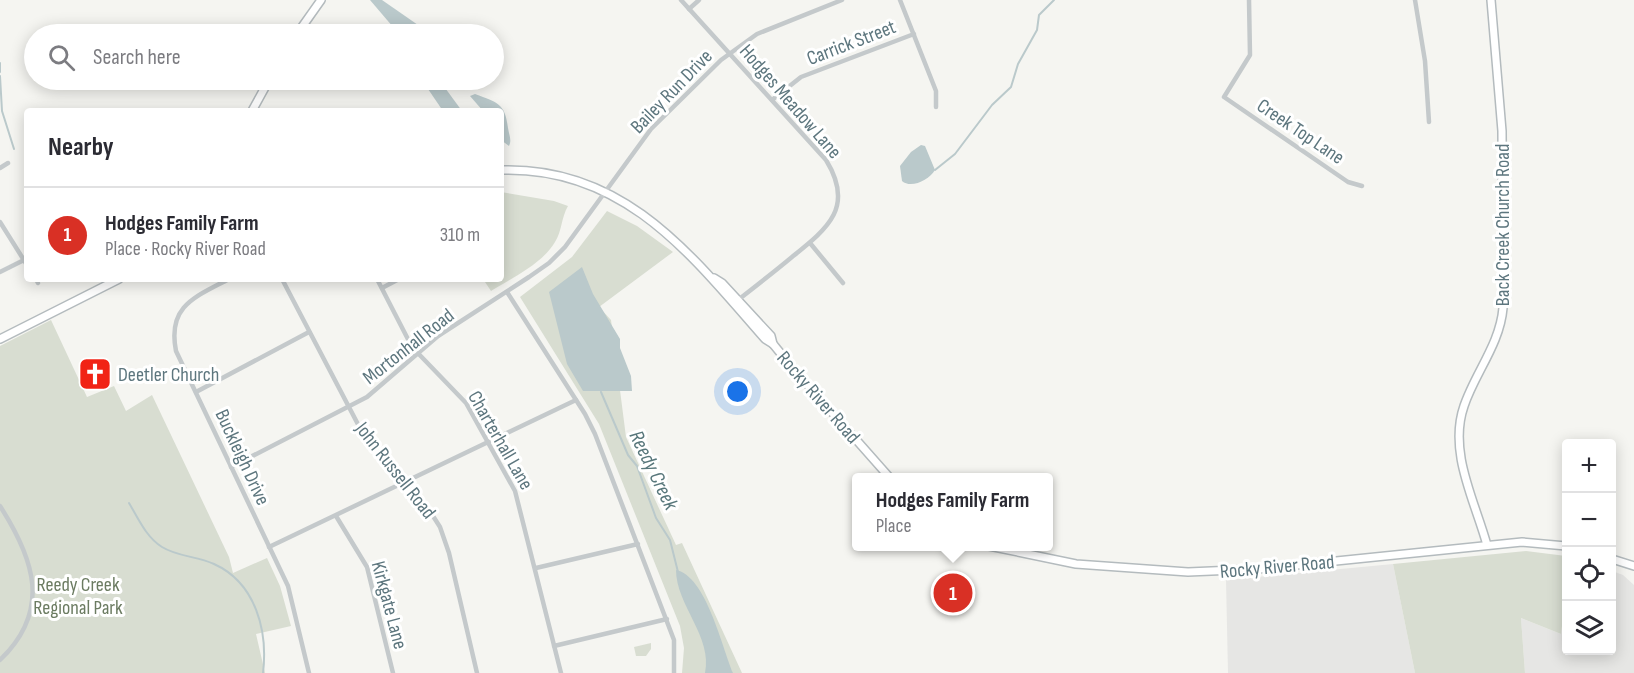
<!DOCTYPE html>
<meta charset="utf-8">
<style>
:root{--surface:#fff;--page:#f7f7f7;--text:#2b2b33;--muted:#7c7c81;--line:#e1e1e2;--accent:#d93025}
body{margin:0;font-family:"Sofia Sans Condensed",sans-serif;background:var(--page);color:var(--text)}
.controls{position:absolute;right:18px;bottom:18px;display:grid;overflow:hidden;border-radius:6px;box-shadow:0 3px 15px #0003}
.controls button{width:54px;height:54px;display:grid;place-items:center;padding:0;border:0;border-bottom:2px solid var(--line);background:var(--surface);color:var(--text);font:30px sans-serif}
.you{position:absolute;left:738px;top:392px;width:21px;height:21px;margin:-15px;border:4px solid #fff;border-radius:50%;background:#1a73e8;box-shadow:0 0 0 9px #1a73e833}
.badge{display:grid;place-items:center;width:39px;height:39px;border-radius:50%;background:var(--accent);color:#fff;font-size:20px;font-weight:700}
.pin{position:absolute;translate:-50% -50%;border:3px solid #fff;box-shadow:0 2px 6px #0006}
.popup{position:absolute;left:852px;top:473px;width:201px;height:78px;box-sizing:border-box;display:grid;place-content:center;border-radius:6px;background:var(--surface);filter:drop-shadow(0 2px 4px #0005);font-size:20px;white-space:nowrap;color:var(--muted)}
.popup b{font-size:22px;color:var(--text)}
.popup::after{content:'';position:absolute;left:50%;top:100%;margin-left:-12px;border:12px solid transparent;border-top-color:var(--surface)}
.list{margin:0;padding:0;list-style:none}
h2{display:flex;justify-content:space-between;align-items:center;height:78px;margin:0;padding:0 24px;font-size:26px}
h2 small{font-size:20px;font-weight:400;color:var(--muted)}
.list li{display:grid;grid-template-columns:39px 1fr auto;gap:18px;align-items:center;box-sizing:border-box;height:96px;padding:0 24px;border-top:2px solid var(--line)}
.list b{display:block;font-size:22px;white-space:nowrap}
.list p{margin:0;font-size:20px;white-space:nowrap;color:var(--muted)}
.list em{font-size:20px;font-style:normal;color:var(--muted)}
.icon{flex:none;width:33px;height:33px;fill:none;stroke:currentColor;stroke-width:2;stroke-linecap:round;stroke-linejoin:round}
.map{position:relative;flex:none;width:1634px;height:673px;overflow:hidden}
.search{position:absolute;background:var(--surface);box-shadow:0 3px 15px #0003;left:24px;top:24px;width:480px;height:66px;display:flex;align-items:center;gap:15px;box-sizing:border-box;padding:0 21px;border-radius:33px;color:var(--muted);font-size:22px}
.panel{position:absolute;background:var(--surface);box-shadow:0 3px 15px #0003;left:24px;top:108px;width:480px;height:174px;border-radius:6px}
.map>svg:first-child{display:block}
</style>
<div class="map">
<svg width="1634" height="673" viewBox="0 0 1634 673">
<rect width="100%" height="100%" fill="#f5f5f1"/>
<!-- built -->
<g fill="#e6e6e4">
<polygon points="1393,564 1415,673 1228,673 1226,580"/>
<polygon points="1612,571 1623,575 1634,585 1634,673 1525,673 1521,618 1561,634 1566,595 1566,650 1612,650"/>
</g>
<!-- green -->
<g fill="#d8ddd1">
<path d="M 501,192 L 554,201 L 568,206 C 561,218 562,231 555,242 C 542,264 512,278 491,291 L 483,279 L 501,279 Z"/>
<polygon points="607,211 637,226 673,252 599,307 611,320 626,437 676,545 682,543 742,673 682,673 684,648 680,626 599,424 520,297 572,257"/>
<polygon points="51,320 87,397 114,386 126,411 152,395 229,557 233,573 267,558 280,586 291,626 256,634 265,673 0,673 0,346"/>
<polygon points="1526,551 1566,556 1566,595 1561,634 1521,618 1525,673 1415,673 1393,564"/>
<polygon points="651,643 651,649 646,656 636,656 634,647"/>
</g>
<!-- water -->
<g fill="#bac9cb">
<polygon points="370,0 382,0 431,34 399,34"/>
<polygon points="432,80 440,81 462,111 443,111 428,89"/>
<path d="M 475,94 C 498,103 505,103 508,128 C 509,135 512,140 509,146 L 501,140 L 501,111 L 483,111 L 470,96 Z"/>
<path d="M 921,145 L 925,146 L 935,170 C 929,180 911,189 902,181 L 900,166 L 911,152 Z"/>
<polygon points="582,267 593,294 620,339 620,348 631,376 632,391 583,391 567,364 549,292"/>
<path d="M 676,570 C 706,576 722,647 733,673 L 705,673 C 713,637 676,605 676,570 Z"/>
</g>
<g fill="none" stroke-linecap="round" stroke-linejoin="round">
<!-- stream -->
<g stroke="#bac9cb" stroke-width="2">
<polyline points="0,63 0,72"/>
<polyline points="0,76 2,111 14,149"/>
<polyline points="935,170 955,154 992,105 1011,87 1018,64 1037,30 1039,15 1054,0"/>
<polyline points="601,392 628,455 637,466 656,518 670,540 678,572"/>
<path d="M 129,503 C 138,518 146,537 162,547 C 178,557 197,556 214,564 C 256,583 268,631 263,673"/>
</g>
<!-- secondary casing -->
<g stroke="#b4bbbe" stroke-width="10">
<g id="secondary">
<polyline points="297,34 321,0"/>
<polyline points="252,111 269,80"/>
<path d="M 501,170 C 625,166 692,256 765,339 L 773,344"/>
<polyline points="714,278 722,283 771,336 773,344 791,366 890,478"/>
<polyline points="0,339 119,279"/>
<path d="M 1487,545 C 1475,501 1448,452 1464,406 C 1475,373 1500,344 1503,308 L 1502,131 L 1491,0"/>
<polyline points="989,546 1076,564 1188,572 1258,569 1522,542 1566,546"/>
<polyline points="1612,559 1634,566"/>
</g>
</g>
<!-- street -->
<g stroke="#c4c9cb" stroke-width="4.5">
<path d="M 681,0 L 826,160 C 855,207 828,228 792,257 C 774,272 756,286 738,300"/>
<polyline points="900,0 936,91 936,107"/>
<polyline points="1249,0 1250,55 1224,97 1348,182 1362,186"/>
<polyline points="1415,0 1425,61 1429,122"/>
<polyline points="689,9 699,0"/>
<polyline points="772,100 801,77 914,34"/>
<polyline points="0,168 8,163"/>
<polyline points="0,222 27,265"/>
<polyline points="810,243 843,283"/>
<polyline points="0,272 24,260"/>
<polyline points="36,279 38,283"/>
<path d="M 229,279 C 195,297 167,306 176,351 L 288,586 L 309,673"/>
<polyline points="282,279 362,432 426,505 440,527 449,553 477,673"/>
<polyline points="377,279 412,347 466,403 515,491 561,673"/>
<polyline points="382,288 399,279"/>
<polyline points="507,292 585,414 595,434 674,640 674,673"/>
<polyline points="196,392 309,332"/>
<polyline points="231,467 367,397 438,336 529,277 549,263 565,247 651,129 721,60 757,34 842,0"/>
<path d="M 0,506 C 34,559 52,610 0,660"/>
<polyline points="336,516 367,567 393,673"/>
<polyline points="269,547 576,400"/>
<polyline points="536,568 638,544"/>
<polyline points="554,646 667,619"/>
</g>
<!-- secondary -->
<use href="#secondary" stroke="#fff" stroke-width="7"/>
</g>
<!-- icons -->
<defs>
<g id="church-square" transform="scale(1.725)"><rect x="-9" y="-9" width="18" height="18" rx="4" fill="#f12315" stroke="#fff"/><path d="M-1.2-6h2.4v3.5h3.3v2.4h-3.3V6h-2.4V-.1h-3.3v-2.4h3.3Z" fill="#fff"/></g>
</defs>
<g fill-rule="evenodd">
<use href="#church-square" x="95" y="374"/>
</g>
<g text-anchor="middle" stroke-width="6" stroke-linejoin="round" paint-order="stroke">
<!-- street labels -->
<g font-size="20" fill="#5d767e" stroke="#fff">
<text transform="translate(851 42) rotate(-21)" y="7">Carrick Street</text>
<text transform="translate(671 91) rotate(-46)" y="7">Bailey Run Drive</text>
<text transform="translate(791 101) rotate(49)" y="7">Hodges Meadow Lane</text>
<text transform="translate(1301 131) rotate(34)" y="7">Creek Top Lane</text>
<text transform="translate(1502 225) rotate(-90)" y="7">Back Creek Church Road</text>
<text transform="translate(408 346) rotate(-38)" y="7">Mortonhall Road</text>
<text transform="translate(819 397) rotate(49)" y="7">Rocky River Road</text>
<text transform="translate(501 440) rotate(60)" y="7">Charterhall Lane</text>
<text transform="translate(243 457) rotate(65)" y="7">Buckleigh Drive</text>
<text transform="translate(396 470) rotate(52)" y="7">John Russell Road</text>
<text transform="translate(1277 566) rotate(-5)" y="7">Rocky River Road</text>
<text transform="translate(390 605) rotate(75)" y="7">Kirkgate Lane</text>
</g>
<!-- poi labels -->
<g font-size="20" fill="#5d767e" stroke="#fff" text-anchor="start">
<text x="118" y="381">Deetler Church</text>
</g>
<!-- park labels -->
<g font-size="20" fill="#6b7b61" stroke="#fff">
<text x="78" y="591">Reedy Creek<tspan x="78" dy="23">Regional Park</tspan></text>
</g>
<!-- water labels -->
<g font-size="21" font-style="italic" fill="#58777b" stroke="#fff">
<text transform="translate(654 470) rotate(64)" y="7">Reedy Creek</text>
</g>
</g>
</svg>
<div class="controls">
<button>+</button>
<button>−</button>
<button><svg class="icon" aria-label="locate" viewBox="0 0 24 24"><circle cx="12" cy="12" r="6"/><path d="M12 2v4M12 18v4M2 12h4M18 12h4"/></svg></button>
<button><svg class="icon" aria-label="layers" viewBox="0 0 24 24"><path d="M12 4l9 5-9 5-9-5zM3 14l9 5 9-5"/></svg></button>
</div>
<div class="you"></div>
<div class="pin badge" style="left:953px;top:593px">1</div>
<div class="popup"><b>Hodges Family Farm</b>Place</div>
<div class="search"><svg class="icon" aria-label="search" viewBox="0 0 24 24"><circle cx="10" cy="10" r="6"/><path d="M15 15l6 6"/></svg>Search here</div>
<section class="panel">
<h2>Nearby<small></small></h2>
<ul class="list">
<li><span class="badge">1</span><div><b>Hodges Family Farm</b><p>Place · Rocky River Road</p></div><em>310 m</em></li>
</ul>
</section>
</div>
